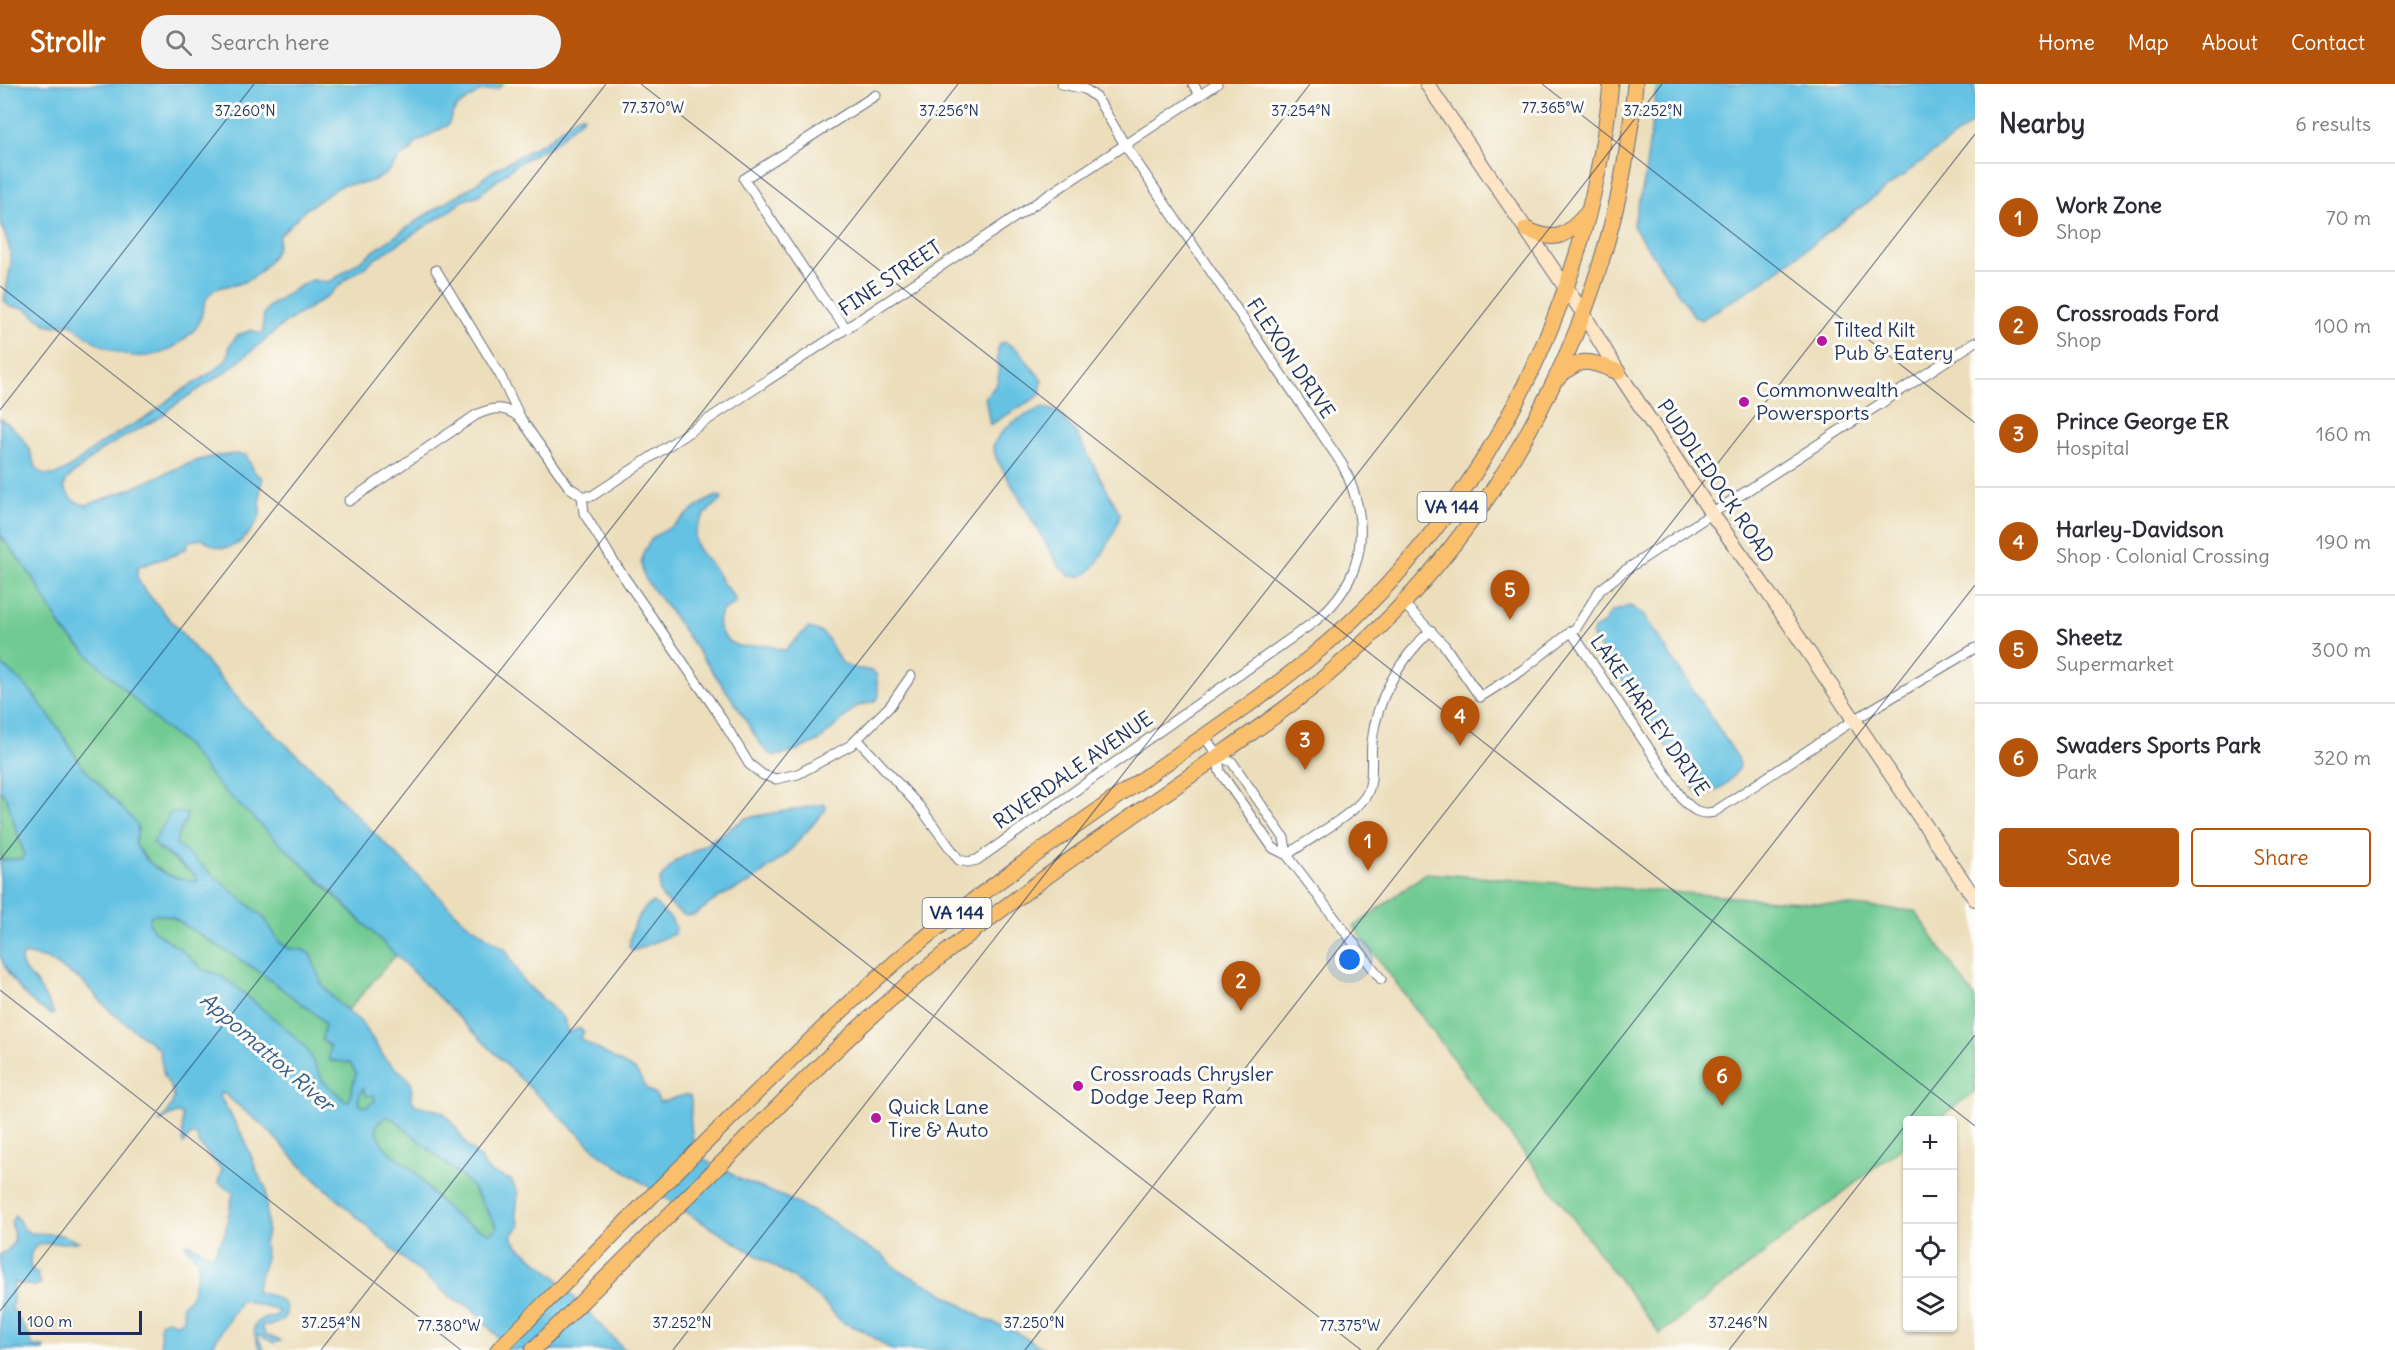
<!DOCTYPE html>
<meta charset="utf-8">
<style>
:root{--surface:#fff;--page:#f2f2f3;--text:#2b2b33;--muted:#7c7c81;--line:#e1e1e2;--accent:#b45309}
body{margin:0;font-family:Delius,sans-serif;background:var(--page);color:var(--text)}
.controls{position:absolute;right:18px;bottom:18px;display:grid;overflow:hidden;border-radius:6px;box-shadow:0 2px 4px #0004}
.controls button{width:54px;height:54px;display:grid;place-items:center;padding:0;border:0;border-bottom:2px solid var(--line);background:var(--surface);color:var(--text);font:30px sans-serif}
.scale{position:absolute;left:18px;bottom:15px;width:124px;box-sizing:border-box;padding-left:6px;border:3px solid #1b2f5e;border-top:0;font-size:16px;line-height:21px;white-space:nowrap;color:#1b2f5e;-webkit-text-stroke:4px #fdfcf7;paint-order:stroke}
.you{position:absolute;left:1350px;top:876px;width:21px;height:21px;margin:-15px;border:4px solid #fff;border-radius:50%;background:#1a73e8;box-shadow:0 0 0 9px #1a73e833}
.badge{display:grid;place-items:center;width:39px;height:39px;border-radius:50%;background:var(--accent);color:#fff;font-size:20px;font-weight:700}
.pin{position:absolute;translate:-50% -50px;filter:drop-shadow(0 2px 3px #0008)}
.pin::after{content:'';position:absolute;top:32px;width:21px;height:18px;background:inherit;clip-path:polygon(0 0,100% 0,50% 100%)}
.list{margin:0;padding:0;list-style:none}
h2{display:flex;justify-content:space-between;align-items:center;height:78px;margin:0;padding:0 24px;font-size:26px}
h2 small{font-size:20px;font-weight:400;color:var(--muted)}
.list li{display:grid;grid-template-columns:39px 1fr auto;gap:18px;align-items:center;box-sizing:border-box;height:108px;padding:0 24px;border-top:2px solid var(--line)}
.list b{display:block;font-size:22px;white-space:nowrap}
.list p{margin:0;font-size:20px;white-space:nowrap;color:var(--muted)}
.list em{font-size:20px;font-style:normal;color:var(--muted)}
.actions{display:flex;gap:12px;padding:18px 24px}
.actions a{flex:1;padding:14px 0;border:2px solid var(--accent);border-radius:6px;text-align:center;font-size:21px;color:var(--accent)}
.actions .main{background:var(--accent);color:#fff}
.icon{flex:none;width:33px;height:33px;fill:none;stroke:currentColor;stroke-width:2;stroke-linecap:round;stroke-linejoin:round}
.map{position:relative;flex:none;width:1975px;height:1266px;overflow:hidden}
header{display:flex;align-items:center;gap:36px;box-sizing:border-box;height:84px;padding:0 30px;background:var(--accent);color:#fff}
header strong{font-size:28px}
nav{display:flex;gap:33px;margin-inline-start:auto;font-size:21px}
.search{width:420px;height:54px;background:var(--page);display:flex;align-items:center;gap:15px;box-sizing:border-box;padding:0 21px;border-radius:33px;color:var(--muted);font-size:22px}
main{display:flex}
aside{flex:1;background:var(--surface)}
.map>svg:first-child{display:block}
</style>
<header>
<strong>Strollr</strong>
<div class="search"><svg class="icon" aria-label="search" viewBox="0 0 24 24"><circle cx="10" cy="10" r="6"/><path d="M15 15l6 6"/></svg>Search here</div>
<nav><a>Home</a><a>Map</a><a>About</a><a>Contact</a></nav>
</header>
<main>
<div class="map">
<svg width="1975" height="1266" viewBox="0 0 1975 1266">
<rect width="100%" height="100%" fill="#fdfcf7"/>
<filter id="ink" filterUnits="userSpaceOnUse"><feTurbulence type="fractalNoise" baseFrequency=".0167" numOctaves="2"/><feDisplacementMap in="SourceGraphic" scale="12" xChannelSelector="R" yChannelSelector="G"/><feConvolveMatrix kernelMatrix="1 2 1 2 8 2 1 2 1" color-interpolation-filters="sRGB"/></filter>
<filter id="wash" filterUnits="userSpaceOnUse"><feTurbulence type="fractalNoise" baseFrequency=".008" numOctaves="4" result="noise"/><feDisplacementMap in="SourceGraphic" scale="24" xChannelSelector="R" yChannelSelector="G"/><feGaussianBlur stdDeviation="1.35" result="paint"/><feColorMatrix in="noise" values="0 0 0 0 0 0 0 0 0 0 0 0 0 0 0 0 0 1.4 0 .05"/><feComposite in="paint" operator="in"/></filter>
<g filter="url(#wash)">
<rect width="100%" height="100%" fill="#ecdebb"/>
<!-- green -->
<g fill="#70ca92" stroke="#467c78" stroke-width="1.5">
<polygon points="0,451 34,495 63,546 77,560 119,598 161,641 187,662 249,729 396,871 348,926 338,919 322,901 310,870 303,866 290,865 280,859 264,834 176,760 177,750 186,736 167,737 157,750 158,765 195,791 199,797 176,796 168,791 151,780 135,760 138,745 82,682 60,647 30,606 0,579"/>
<polygon points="0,706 7,715 24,770 22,775 0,776"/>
<polygon points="1426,789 1915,827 1975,914 1975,1007 1937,1036 1908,1036 1907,1059 1660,1250 1354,843"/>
<polygon points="156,830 172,833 257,886 318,932 325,941 332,978 343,976 350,979 356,989 349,1017 345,1017 323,997 306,964 283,942 231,899 219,891 203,886 183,867 154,847 149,839 151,832"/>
<polygon points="363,1004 374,1011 375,1017 366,1023 360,1021 358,1015"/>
<polygon points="386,1033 394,1035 472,1102 497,1143 495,1147 489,1149 466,1139 454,1131 433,1111 414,1087 383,1062 376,1045 377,1040"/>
</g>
<!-- water -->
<g fill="#65c2e3" stroke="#4078a0" stroke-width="1.5" fill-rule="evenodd">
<path d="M 0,0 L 504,0 L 497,5 L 479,8 L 458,22 L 453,28 L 448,41 L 415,59 L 412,66 L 400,73 L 389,87 L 381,93 L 366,99 L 342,101 L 305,126 L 279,152 C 279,172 259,193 241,199 C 232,203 222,201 214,206 C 202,215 204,228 199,239 C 196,246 188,252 183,256 C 146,288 104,268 71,240 L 55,242 L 46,240 L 26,225 L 9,222 L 4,216 L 11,180 L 9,162 L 0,137 Z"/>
<polygon points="1657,0 1975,0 1975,37 1762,198 1701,236 1694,232 1633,142 1644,98"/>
<path d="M 582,31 L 584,33 L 552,61 L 517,80 L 479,111 L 464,116 L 448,128 L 373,176 L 364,184 L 350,192 L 328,212 L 285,239 L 227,287 L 170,324 L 164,331 L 101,366 L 66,396 L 64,403 C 69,414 74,419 86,421 C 101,416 116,410 130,405 C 166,390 206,366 246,371 L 256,390 L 263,394 C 258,406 261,418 260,431 C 259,435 256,439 253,443 C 240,463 223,472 203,455 L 189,457 L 186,465 L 179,467 L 178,470 L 140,482 L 137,486 L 137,493 L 142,503 L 245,623 L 330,701 L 337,712 L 352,727 L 464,837 L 506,866 L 523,897 L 564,935 L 568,949 L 579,944 L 584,948 L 580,954 L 582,956 L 636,987 L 646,1004 L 656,1011 L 660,1018 L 685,1011 L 690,1012 C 693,1022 689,1032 691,1042 C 692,1051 694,1056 693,1066 L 712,1081 L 729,1087 L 737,1094 L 786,1114 L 833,1138 L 858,1159 L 881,1170 L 898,1186 L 936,1205 L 982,1234 L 1014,1247 L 1046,1266 L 892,1266 L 864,1247 L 842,1238 L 823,1218 L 792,1193 L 697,1135 L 601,1071 L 535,1009 L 331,807 L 218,701 L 187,662 L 161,641 L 63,546 L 34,495 L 0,450 L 0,334 C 10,341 19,348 26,359 C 34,370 32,393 53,391 C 65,390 85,371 95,364 C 112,351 132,342 150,331 C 160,324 168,315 179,308 C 194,299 211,291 224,278 C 230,272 228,269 229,262 L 238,251 L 252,246 L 260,250 L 263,248 C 264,240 261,233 267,225 C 270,220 307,197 312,196 C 319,196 324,199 331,197 L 424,132 L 473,102 L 491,88 L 548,56 L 573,35 Z"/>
<path d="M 1005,258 L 1018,266 L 1042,296 L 1040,311 L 990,341 L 985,312 C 1010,293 992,283 999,260 Z"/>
<path d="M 1043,323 L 1058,328 L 1076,349 L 1120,430 C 1118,443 1097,486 1084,491 C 1080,493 1075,492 1070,492 L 1059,482 L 996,374 L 993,362 C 1003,340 1022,333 1043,323 Z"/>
<path d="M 717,412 L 722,413 L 721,417 C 711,423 704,430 699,440 C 688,461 702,469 714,484 C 717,487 719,492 721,496 C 726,505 733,509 737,519 L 723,526 C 712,540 723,558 739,562 C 747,564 754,561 762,561 C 770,560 777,566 785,566 L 808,544 C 836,549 828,567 844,580 C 855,588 866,582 876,590 L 879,612 L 875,617 L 856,623 L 820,656 L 788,670 L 775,672 L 768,669 L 759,658 L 735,619 L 664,519 C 651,504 635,488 644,467 C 647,462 650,456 655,452 C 660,448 668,445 675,440 C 688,430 701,418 717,412 Z"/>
<path d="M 1630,522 L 1643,530 L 1738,674 L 1740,681 C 1733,696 1721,706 1705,711 L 1696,707 L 1593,553 C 1591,545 1597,542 1604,540 L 1611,528 Z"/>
<path d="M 0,579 L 30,606 L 60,647 L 82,682 L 134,737 L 138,744 L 135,760 C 150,786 169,795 198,797 L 195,791 L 153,759 L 171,728 L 187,730 C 185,741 177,748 176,760 L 264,834 L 280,859 L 290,865 L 303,866 L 310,870 L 322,901 L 338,919 L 362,939 L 386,976 L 407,993 L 412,1001 L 411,1015 L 416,1021 L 443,1028 L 454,1041 L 467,1062 L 481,1075 L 486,1084 L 490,1088 L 511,1096 L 518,1109 L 516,1131 L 520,1141 L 511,1153 L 518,1162 L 555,1192 L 579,1219 L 625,1266 L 509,1266 L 472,1224 L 453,1214 L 401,1173 L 303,1084 L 267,1045 L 223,1009 L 219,1011 L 244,1054 L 258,1090 L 266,1104 L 267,1148 L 264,1159 L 266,1174 L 256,1205 L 257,1208 C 265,1210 274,1211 280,1216 C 296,1228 279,1244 263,1241 L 261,1243 L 266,1251 L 281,1257 L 274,1259 L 259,1251 L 258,1253 L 264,1266 L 261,1266 C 255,1255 247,1238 266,1234 C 273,1232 274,1234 279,1228 L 276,1225 L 243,1216 L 240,1217 L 210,1266 L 161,1266 L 160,1239 L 167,1236 L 176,1239 L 184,1236 L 182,1221 L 191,1213 L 199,1182 L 198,1175 L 185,1161 L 188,1159 L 210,1171 L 214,1170 L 225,1149 L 233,1109 L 218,1098 L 222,1086 L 199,1060 L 196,1051 L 191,1051 L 183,1060 L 182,1030 L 176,1029 L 159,1038 L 168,1028 L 174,1014 L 173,1008 L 164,992 L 159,965 L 111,928 L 81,896 L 47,875 L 25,870 L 21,874 C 21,884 26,888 33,895 C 39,902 50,921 54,930 L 52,931 C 29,919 9,896 0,872 L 0,776 L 22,775 L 24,770 L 7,715 L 0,706 ZM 156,830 L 172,833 L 257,886 L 318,932 L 325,941 L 322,956 L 330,962 L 329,976 L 350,979 L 356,989 L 349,1017 L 345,1017 L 323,997 L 306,964 L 283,942 L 231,899 L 219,891 L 203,886 L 183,867 L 154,847 L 149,839 L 151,832 ZM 363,1004 L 366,1012 L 374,1011 L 375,1017 L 366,1023 L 360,1021 L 358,1015 ZM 386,1033 L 394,1035 L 472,1102 L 497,1143 L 495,1147 L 489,1149 L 466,1139 L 454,1131 L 433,1111 L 414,1087 L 383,1062 L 376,1045 L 377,1040 Z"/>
<polygon points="825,720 826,725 787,770 749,799 721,812 694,831 687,832 680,829 663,814 659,807 660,795 675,777 705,761 746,734"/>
<path d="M 653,818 L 671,835 L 676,844 L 674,850 L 633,867 L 629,863 C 631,845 637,828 653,818 Z"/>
<path d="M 15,1131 L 24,1145 L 30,1149 L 57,1150 L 79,1157 C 63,1164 24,1146 31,1185 L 38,1189 L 37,1193 L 41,1199 L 35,1202 L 14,1199 L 12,1225 L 30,1253 L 33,1263 L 44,1263 L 43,1266 L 0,1266 L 0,1170 L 7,1167 L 15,1157 L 11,1138 Z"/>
</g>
</g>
<g filter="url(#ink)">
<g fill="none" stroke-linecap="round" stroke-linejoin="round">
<!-- street casing -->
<g stroke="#646c7f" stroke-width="11">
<g id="street">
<polyline points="1193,0 1200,11"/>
<polyline points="436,186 500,291 521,335 569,403 582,412 592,412 1217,0"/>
<polyline points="847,245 823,214 744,95 876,11"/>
<polyline points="582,412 584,429 615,480 718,629 749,680 763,691 776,695 798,690 851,661 890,622 911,592"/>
<path d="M 349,417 L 476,331 C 493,323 505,321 521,335"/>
<polyline points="1403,519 1444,561 1480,613 1521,587 1576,544 1600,506 1624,487 1975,258"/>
<path d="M 1571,547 L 1683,716 C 1694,727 1700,731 1714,728 L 1854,636 L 1975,564"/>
<polyline points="1204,652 1218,672 1232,678 1284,754 1287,771"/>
<path d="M 858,656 L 919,722 L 959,776 L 968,778 L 977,776 L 1314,538 C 1367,495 1372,438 1342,380 L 1125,61 L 1097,14 L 1085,5 L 1062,0"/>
<polyline points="1218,672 1220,688 1273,764 1287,771 1381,895"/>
<path d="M 1287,771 C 1307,756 1353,731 1365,713 C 1375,699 1370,675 1372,658 C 1376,615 1400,575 1431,546"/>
</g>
</g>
<!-- secondary casing -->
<g stroke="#646c7f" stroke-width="16">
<polyline id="secondary" points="1427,0 1583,229 1618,288 1712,430 1761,498 1975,815"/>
</g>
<!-- primary casing -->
<g stroke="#646c7f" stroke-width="17">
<g id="primary">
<path d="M 1526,145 C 1557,160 1567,152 1588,128"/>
<path d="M 1558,294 C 1581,271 1590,277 1618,288"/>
<path d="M 498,1266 C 584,1180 670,1093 757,1008 C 808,959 857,910 911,865 C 1001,792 1098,727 1193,660 C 1233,632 1274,604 1312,572 C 1483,430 1589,221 1611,0"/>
<path d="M 533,1266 C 603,1196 673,1127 743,1058 C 806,994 869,931 939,874 C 1027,803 1122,740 1214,675 C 1254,647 1295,619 1332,587 C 1504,441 1617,226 1635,0"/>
</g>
</g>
<!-- street -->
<use href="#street" stroke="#fff" stroke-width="9"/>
<!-- secondary -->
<use href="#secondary" stroke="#fde5c5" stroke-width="14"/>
<!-- primary -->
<use href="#primary" stroke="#f9bf6d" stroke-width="15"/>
</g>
</g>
<!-- ticks -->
<path fill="none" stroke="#1b2f5e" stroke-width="1.5" stroke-opacity="0.45" d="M 641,0 L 1975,1042M 1542,0 L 1975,339M 0,202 L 1361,1266M 0,326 L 254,0M 0,776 L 606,0M 0,906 L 461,1266M 1908,1036 L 1975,951M 0,1227 L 958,0M 321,1266 L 1310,0M 673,1266 L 1662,0M 1025,1266 L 1975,50M 1377,1266 L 1975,501M 1729,1266 L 1908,1038"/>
<!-- markers -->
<g fill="#b5179e" stroke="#fdfcf7" stroke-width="2">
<circle cx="1822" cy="257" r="6"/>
<circle cx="1744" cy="318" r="6"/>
<circle cx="1078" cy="1002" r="6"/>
<circle cx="876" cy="1034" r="6"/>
</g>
<g text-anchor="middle" stroke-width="6" stroke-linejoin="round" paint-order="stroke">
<!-- shield labels -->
<g fill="#fdfcf7" stroke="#5f6c8c" stroke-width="1.5">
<rect x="1417.5" y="408" width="69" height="30" rx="4.5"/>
<rect x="922.5" y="814" width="69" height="30" rx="4.5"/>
</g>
<g font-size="18" font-weight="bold" fill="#1b2f5e">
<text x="1452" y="429">VA 144</text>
<text x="957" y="835">VA 144</text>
</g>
<!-- street labels -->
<g font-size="20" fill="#1b2f5e" stroke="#fdfcf7">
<text transform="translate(890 194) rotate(-34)" y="7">FINE STREET</text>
<text transform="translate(1291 274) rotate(56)" y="7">FLEXON DRIVE</text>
<text transform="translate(1716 397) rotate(56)" y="7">PUDDLEDOCK ROAD</text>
<text transform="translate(1650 631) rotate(55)" y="7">LAKE HARLEY DRIVE</text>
<text transform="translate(1073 686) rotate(-35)" y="7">RIVERDALE AVENUE</text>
</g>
<!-- poi labels -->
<g font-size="20" fill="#1b2f5e" stroke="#fdfcf7" text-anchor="start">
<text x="1834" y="253">Tilted Kilt<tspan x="1834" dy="23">Pub &amp; Eatery</tspan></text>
<text x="1756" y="313">Commonwealth<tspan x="1756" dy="23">Powersports</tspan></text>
<text x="1090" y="997">Crossroads Chrysler<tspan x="1090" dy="23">Dodge Jeep Ram</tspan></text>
<text x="888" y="1030">Quick Lane<tspan x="888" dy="23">Tire &amp; Auto</tspan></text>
</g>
<!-- water labels -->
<g font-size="21" font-style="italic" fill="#315b86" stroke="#fdfcf7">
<text transform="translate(267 968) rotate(41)" y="7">Appomattox River</text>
</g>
</g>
<g font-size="15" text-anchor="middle" fill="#1b2f5e" stroke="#fdfcf7" stroke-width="6" stroke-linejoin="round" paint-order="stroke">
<text x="653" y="29">77.370°W</text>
<text x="1553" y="29">77.365°W</text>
<text x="245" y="32">37.260°N</text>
<text x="949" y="32">37.256°N</text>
<text x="1301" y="32">37.254°N</text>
<text x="1653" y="32">37.252°N</text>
<text x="331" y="1244">37.254°N</text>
<text x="682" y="1244">37.252°N</text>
<text x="1034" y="1244">37.250°N</text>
<text x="1738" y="1244">37.246°N</text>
<text x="449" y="1247">77.380°W</text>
<text x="1350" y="1247">77.375°W</text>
</g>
</svg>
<div class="controls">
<button>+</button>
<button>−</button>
<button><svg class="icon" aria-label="locate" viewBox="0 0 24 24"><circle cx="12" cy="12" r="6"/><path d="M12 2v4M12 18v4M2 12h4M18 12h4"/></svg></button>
<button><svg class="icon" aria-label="layers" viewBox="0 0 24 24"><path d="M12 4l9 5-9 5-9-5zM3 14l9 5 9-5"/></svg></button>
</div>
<div class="scale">100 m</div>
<div class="you"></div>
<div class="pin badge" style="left:1368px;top:787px">1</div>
<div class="pin badge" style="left:1241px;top:927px">2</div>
<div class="pin badge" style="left:1305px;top:686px">3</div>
<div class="pin badge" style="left:1460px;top:662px">4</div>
<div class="pin badge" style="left:1510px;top:536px">5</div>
<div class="pin badge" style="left:1722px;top:1022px">6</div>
</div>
<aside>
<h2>Nearby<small>6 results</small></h2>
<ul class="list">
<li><span class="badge">1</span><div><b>Work Zone</b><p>Shop</p></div><em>70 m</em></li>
<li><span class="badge">2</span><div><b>Crossroads Ford</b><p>Shop</p></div><em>100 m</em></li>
<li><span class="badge">3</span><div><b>Prince George ER</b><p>Hospital</p></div><em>160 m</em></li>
<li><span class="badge">4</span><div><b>Harley-Davidson</b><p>Shop · Colonial Crossing</p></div><em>190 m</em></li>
<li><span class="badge">5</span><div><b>Sheetz</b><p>Supermarket</p></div><em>300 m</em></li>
<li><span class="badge">6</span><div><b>Swaders Sports Park</b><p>Park</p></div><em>320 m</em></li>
</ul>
<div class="actions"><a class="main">Save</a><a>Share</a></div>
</aside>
</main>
